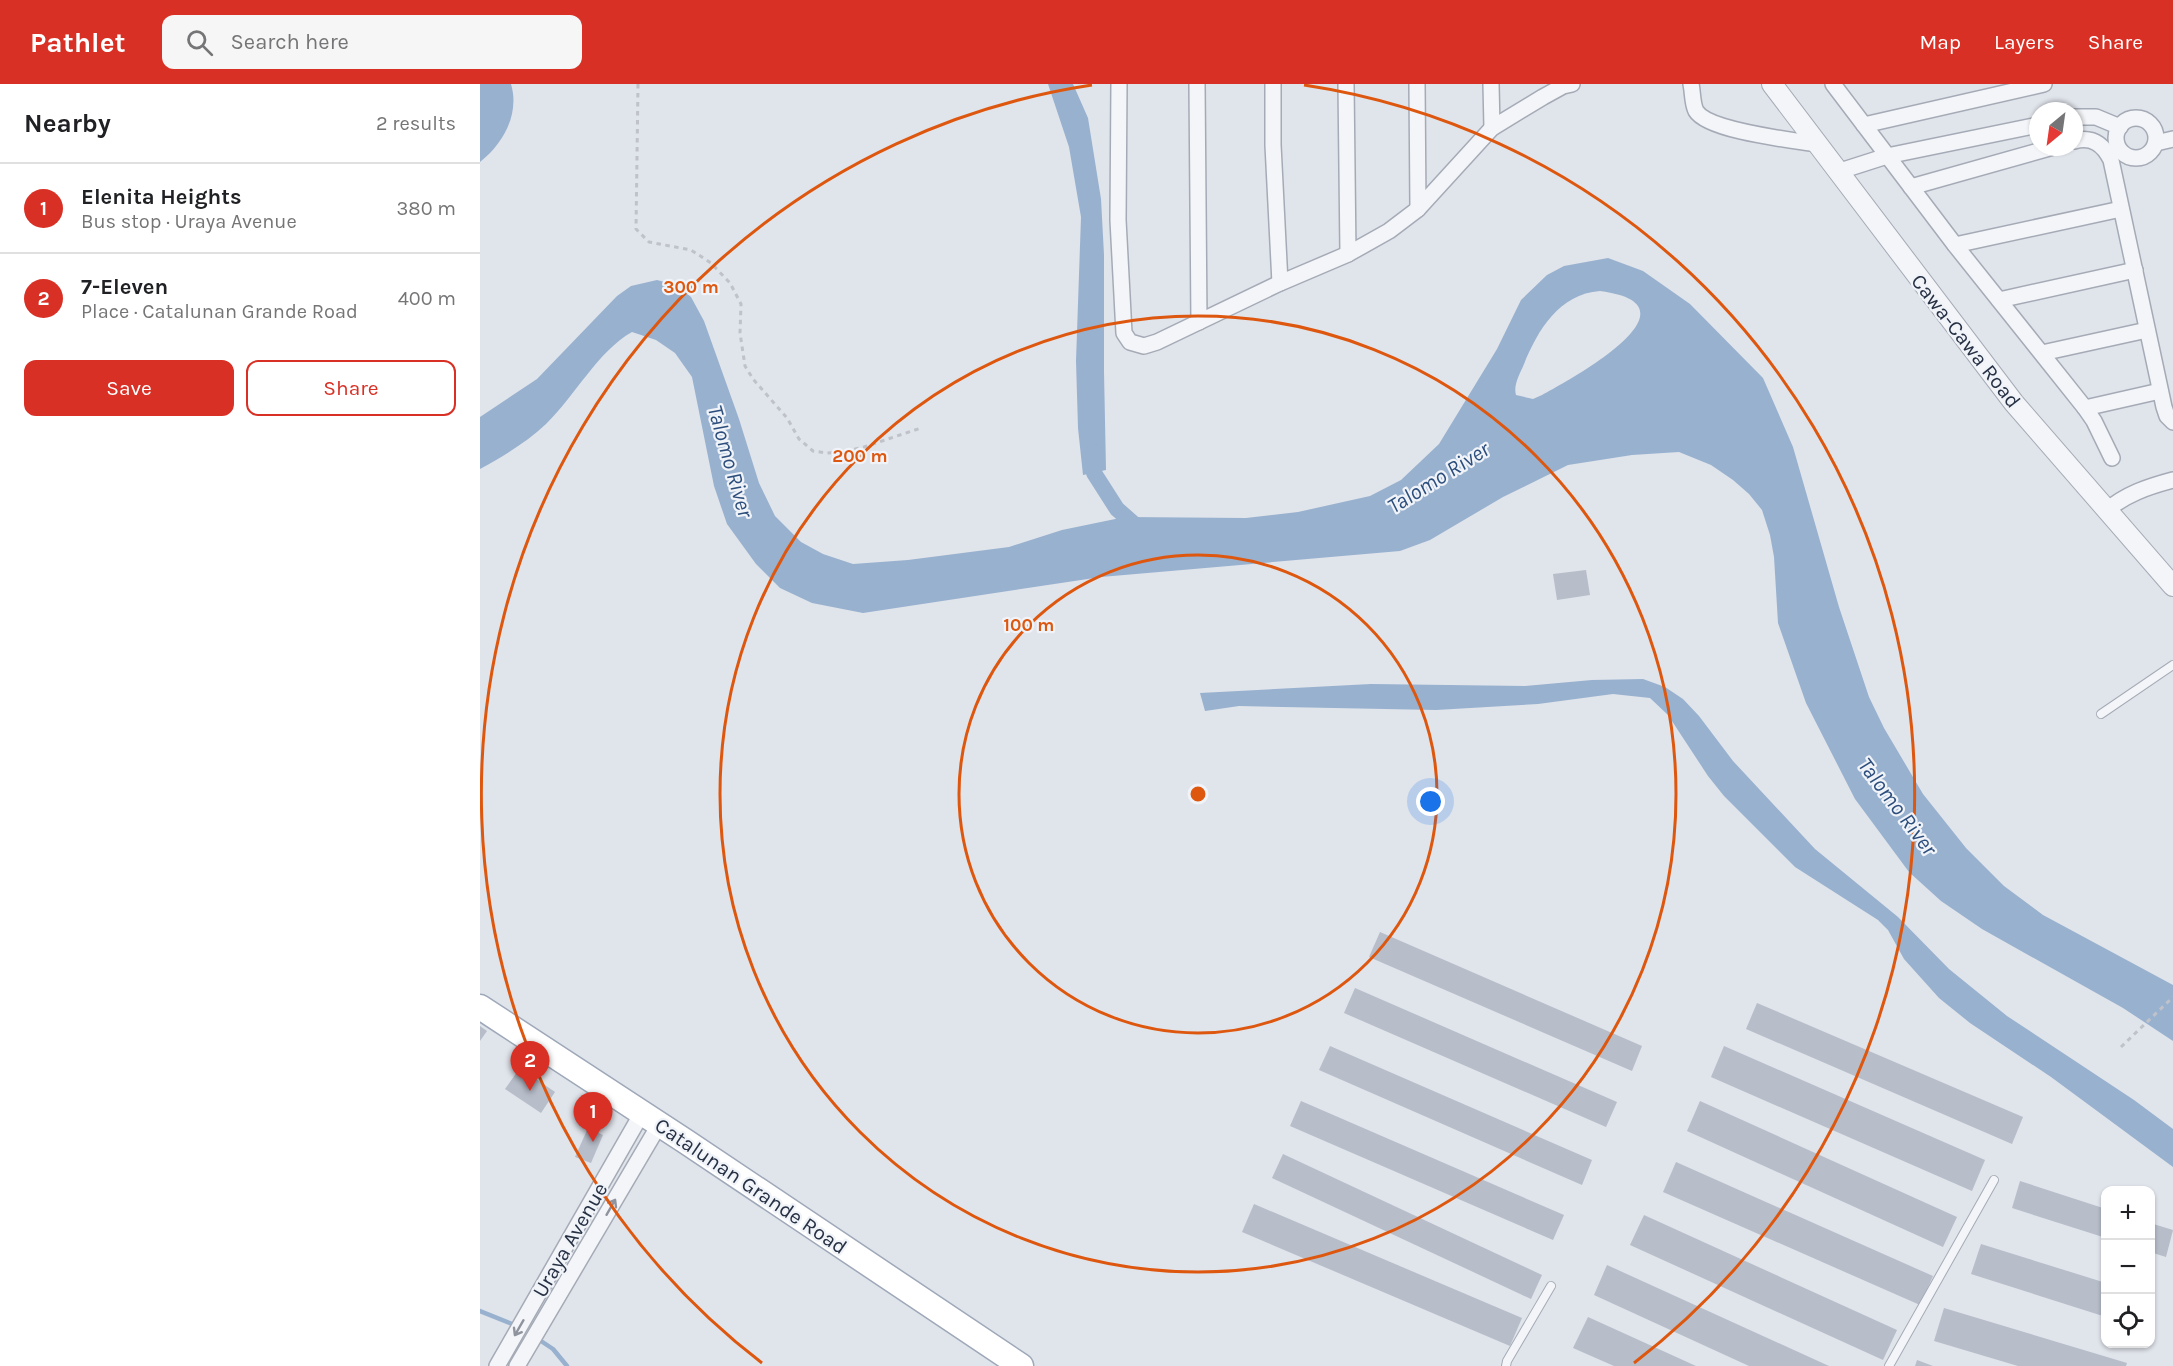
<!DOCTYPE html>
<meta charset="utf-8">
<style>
:root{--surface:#fff;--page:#f6f6f6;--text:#202124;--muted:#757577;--line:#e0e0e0;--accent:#d93025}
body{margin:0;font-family:Karla,sans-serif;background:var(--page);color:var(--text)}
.controls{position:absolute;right:18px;bottom:18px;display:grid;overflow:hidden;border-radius:12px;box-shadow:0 2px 4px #0004}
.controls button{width:54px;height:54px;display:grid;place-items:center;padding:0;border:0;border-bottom:2px solid var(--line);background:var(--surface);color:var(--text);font:30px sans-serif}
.compass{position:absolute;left:1549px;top:18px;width:54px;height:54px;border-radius:50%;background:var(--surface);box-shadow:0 2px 4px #0004;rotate:209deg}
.you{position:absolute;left:951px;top:718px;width:21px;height:21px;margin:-15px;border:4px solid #fff;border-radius:50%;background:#1a73e8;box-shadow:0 0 0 9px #1a73e833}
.badge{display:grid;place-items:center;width:39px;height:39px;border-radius:50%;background:var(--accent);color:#fff;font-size:20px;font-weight:700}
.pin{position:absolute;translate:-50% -50px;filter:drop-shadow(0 2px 3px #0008)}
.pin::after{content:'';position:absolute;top:32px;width:21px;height:18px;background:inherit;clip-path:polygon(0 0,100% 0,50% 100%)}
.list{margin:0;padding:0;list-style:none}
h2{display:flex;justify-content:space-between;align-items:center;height:78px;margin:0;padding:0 24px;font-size:26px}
h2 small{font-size:20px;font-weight:400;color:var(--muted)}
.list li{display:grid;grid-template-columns:39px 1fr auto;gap:18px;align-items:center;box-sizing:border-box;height:90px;padding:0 24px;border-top:2px solid var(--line)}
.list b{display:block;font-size:22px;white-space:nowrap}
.list p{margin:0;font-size:20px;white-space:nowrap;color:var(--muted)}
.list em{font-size:20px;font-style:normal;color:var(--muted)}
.actions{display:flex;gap:12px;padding:18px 24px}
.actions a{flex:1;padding:14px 0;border:2px solid var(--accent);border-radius:12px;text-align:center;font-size:21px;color:var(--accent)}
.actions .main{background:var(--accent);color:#fff}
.icon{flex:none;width:33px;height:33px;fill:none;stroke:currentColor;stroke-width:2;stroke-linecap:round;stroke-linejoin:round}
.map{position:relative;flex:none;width:1693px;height:1282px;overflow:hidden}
header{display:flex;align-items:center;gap:36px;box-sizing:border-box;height:84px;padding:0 30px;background:var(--accent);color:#fff}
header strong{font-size:28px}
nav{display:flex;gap:33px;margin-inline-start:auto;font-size:21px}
.search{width:420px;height:54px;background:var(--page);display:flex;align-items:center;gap:15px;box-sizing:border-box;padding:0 21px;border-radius:12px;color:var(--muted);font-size:22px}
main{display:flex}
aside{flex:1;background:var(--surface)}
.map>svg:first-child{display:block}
</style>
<header>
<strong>Pathlet</strong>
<div class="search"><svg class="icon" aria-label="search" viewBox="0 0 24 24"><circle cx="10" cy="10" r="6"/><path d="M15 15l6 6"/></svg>Search here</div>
<nav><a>Map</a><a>Layers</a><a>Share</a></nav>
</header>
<main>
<aside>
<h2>Nearby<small>2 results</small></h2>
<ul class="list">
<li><span class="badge">1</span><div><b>Elenita Heights</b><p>Bus stop · Uraya Avenue</p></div><em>380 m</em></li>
<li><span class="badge">2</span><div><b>7-Eleven</b><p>Place · Catalunan Grande Road</p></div><em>400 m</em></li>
</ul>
<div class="actions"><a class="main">Save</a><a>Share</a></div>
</aside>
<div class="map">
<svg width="1693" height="1282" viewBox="0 0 1693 1282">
<rect width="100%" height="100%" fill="#e0e4eb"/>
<!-- water -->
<g fill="#98b1cf" fill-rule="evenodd">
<path d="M 0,0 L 31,0 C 40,30 23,60 0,78 Z"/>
<polygon points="568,0 593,0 608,34 621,115 624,171 624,288 626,386 603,391 598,344 596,277 601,133 589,63"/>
<path d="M 1128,174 L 1163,187 L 1210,220 L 1283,294 L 1313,363 L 1359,523 L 1389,613 L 1404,644 L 1443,710 L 1486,764 L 1524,802 L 1563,831 L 1693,901 L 1693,957 L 1643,924 L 1502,845 L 1461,817 L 1429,788 L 1375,715 L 1326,619 L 1298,539 L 1294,473 L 1290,451 L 1282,426 L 1269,410 L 1253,396 L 1231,381 L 1199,368 L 1152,371 L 1088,381 L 1023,413 L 950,456 L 920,467 L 621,493 L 383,529 L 332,519 L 300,504 L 276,480 L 247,440 L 234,402 L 212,293 L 195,269 L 176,256 L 152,248 C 118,267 95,312 66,340 C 47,358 22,373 0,385 L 0,333 L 57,295 L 137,212 L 151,202 L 177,196 L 196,201 L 211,213 L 224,237 L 259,335 L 279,399 L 295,432 L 321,458 L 343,470 L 373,480 L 428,476 L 529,463 L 582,446 L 645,433 L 766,434 L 818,428 L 890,412 L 921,396 L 959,360 L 1017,265 L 1041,216 L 1067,191 L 1084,182 ZM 1120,207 C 1226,221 1093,294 1062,311 L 1053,315 L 1036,311 C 1033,301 1040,290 1044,280 C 1058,246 1079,210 1120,207 Z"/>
<polygon points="1163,595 1185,603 1203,615 1219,632 1253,677 1335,765 1418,833 1469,885 1527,932 1654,1016 1693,1045 1693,1083 1571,993 1490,939 1459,914 1424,875 1408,846 1398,836 1315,783 1244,712 1228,692 1188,631 1170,614 1133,610 1058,620 956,626 759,622 725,627 720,609 891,600 1045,602 1112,596"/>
</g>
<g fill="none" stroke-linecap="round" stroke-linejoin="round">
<!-- stream -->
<g stroke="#98b1cf" stroke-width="4.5">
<polyline points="0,1227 32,1240"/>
<polyline points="61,1257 73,1265 87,1282"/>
</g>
<!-- canal -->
<polyline stroke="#98b1cf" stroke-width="16" points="614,368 614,389 637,425 662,447"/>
</g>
<!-- building -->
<g fill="#b7bdc9">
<polygon points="1106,486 1110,511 1077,516 1073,490"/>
<polygon points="900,848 1162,962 1152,987 889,873"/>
<polygon points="875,904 1137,1018 1126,1043 864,929"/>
<polygon points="1277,919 1543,1033 1532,1060 1266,945"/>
<polygon points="0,942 7,947 0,957"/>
<polygon points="850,962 1112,1076 1102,1101 839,986"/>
<polygon points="1244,962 1505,1076 1492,1107 1231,993"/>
<polygon points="40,984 75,1008 61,1029 25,1005"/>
<polygon points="821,1017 1084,1131 1073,1156 810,1042"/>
<polygon points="1220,1017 1477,1133 1463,1163 1207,1047"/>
<polygon points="108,1044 123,1051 111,1079 95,1073"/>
<polygon points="803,1070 1062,1191 1051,1215 792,1094"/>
<polygon points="1196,1078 1453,1192 1440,1221 1183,1108"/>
<polygon points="1540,1097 1626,1125 1626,1154 1532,1124"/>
<polygon points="774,1120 1042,1234 1030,1262 762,1148"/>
<polygon points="1164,1131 1417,1246 1403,1276 1150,1161"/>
<polygon points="1670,1139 1693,1146 1686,1173 1670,1168"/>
<polygon points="1501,1160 1626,1199 1626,1233 1491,1190"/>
<polygon points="1127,1181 1349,1282 1269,1282 1114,1211"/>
<polygon points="1464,1224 1647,1279 1646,1282 1538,1282 1454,1257"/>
<polygon points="1108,1233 1216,1282 1134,1282 1093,1264"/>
<polygon points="1437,1276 1453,1282 1435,1282"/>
</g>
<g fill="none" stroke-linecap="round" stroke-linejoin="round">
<!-- service casing -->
<g stroke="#a5abb6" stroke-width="10">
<g id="service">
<polyline points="1621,630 1693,581"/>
<polyline points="1026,1282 1027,1277 1071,1202"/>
<polyline points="1409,1282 1514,1096"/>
</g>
</g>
<!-- minor casing -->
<g stroke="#a5abb6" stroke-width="18">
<g id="minor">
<polyline points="639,0 638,136 644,249 650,258 664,262 677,258 800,199 868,170 909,147 938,125 1012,44 1063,13 1083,2 1092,0"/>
<polyline points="717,0 719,238"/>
<polyline points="793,0 793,61 800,199"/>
<polyline points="866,0 868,170"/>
<polyline points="937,0 938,125"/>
<polyline points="1011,0 1012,44"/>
<path d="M 1211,0 C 1213,9 1212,19 1216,27 C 1228,47 1312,56 1336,60"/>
<polyline points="1353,0 1475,161 1605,324 1614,337 1632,374"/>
<polyline points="1594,33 1616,33 1640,43"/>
<circle cx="1656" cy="54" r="20"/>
<polyline points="1384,41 1564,0"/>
<path d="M 1594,57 C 1612,52 1623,60 1631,76 L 1684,323 L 1687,332 L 1693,338"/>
<polyline points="1676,59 1693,55"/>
<polyline points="1357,88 1407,72 1558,41"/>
<polyline points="1431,103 1573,63"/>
<polyline points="1475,161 1641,125"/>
<polyline points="1519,216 1655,186"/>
<polyline points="1562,269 1667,246"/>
<polyline points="1605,324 1680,307"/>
<path d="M 1626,427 C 1646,410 1667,403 1693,396"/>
<polyline points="17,1282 162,1029"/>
<polyline points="37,1282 179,1041"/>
</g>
</g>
<!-- tertiary casing -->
<g stroke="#a5abb6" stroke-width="22">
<polyline id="tertiary" points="1292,0 1534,319 1693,502"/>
</g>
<!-- primary casing -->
<g stroke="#9ea8b8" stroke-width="27">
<polyline id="primary" points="0,923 205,1057 541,1282"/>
</g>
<!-- path -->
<g stroke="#bfc2c9" stroke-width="3" stroke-dasharray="4.5 4.5" stroke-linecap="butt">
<polyline points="158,0 156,145 169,158 211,166 231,179 250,199 261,220 260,249 265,282 273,295 307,334 319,355 333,367 347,369 361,368 384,363 441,344"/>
<polyline points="1641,963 1693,913"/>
</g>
<!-- service -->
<use href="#service" stroke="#f4f5f8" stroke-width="8"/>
<!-- minor -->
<use href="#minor" stroke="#f4f5f8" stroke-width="15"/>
<!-- tertiary -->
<use href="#tertiary" stroke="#f4f5f8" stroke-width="20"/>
<!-- primary -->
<use href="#primary" stroke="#fff" stroke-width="24"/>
</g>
<!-- one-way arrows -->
<defs><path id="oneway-shaft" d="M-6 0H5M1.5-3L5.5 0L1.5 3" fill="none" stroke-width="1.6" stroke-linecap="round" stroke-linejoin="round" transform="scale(1.5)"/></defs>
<g stroke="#8e939e">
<use href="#oneway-shaft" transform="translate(131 1123) rotate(-60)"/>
<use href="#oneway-shaft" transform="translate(39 1244) rotate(120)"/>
</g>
<!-- distance rings -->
<g fill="none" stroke="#de570f" stroke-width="3">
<circle cx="718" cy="710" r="239"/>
<circle cx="718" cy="710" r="478"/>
<path d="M282 1279A717 717 0 0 1 612 1M824 1A717 717 0 0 1 1154 1279"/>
</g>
<g text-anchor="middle" stroke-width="4.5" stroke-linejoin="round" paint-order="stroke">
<!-- street labels -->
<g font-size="21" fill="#273144" stroke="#f0f3f8">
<text transform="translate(1486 257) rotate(52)" y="7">Cawa-Cawa Road</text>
<text transform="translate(271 1102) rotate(34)" y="7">Catalunan Grande Road</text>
<text transform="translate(90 1156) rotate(-60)" y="7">Uraya Avenue</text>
</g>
<!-- water labels -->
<g font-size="22" font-style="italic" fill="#2c4e7d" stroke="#f0f3f8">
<text transform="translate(251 377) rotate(74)" y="8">Talomo River</text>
<text transform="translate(958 393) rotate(-32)" y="8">Talomo River</text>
<text transform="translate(1418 722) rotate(53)" y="8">Talomo River</text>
</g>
</g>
<circle cx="718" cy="710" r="9" fill="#de570f" stroke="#f0f3f8" stroke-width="3"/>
<g font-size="18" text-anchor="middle" font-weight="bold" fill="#de570f" stroke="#f0f3f8" stroke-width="4.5" stroke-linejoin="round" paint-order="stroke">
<text x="211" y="209">300 m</text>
<text x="380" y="378">200 m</text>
<text x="549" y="547">100 m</text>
</g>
</svg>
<div class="controls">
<button>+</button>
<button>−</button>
<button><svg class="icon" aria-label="locate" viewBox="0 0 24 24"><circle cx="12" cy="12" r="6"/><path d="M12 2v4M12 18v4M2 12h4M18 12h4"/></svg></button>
</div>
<svg class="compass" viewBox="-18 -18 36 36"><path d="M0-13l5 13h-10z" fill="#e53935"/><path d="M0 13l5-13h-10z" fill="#757577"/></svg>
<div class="you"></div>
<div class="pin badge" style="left:113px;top:1058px">1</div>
<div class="pin badge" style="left:50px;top:1007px">2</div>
</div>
</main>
